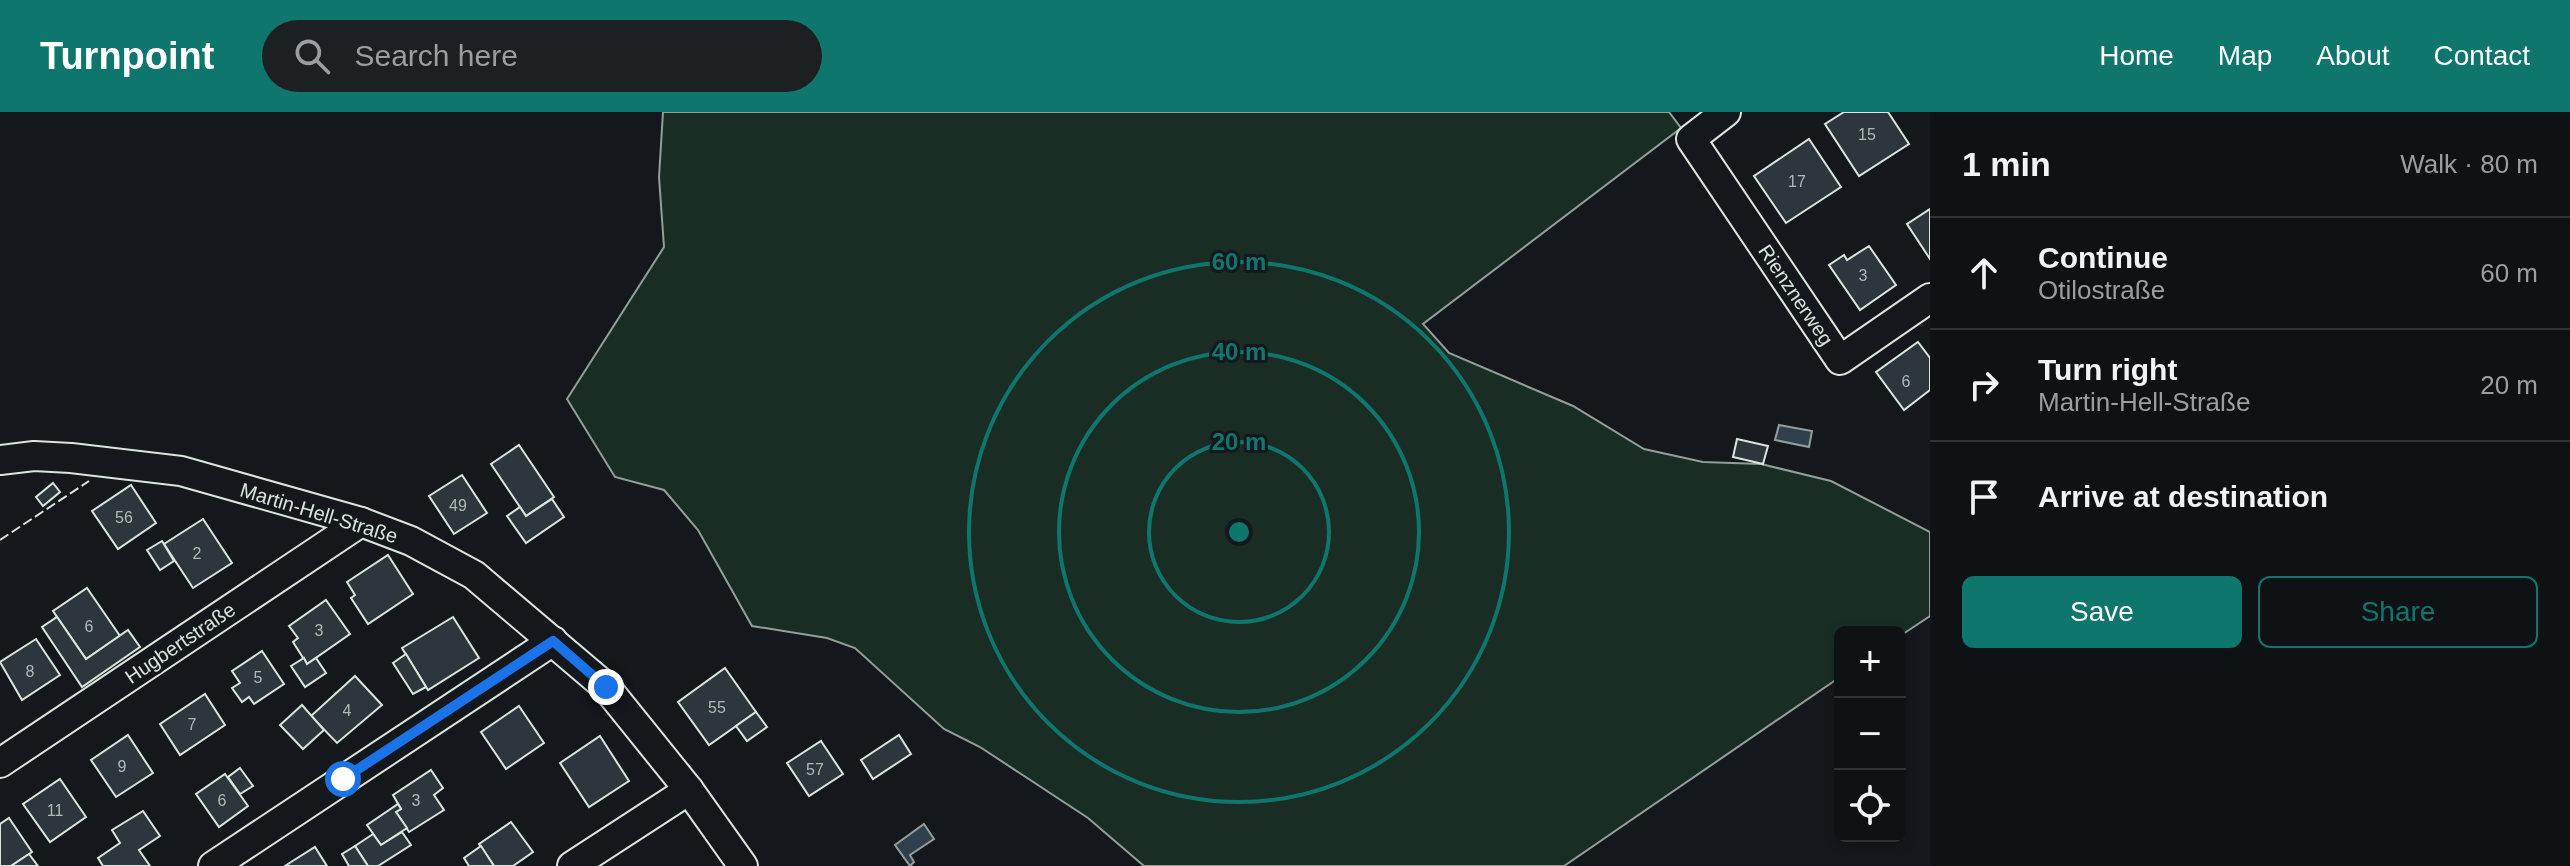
<!DOCTYPE html>
<meta charset="utf-8">
<style>
:root{--surface:#0f1215;--page:#1d2022;--text:#f1f3f6;--muted:#9b9ea0;--line:#2f3234;--accent:#0f766e}
body{margin:0;font-family:Arial,sans-serif;background:var(--page);color:var(--text)}
.controls{position:absolute;right:24px;bottom:24px;display:grid;overflow:hidden;border-radius:12px;box-shadow:0 4px 12px #0003}
.controls button{width:72px;height:72px;display:grid;place-items:center;padding:0;border:0;border-bottom:2px solid var(--line);background:var(--surface);color:var(--text);font:40px sans-serif}
.stop{position:absolute;width:24px;height:24px;margin:-18px;border:6px solid #1a73e8;border-radius:50%;background:#fff}
.stop.end{background:#1a73e8;border-color:#fff;box-shadow:0 2px 8px #0008}
.list{margin:0;padding:0;list-style:none}
h2{display:flex;justify-content:space-between;align-items:center;height:104px;margin:0;padding:0 32px;font-size:34px}
h2 small{font-size:26px;font-weight:400;color:var(--muted)}
.list li{display:grid;grid-template-columns:52px 1fr auto;gap:24px;align-items:center;box-sizing:border-box;height:112px;padding:0 32px;border-top:2px solid var(--line)}
.list b{display:block;font-size:30px;white-space:nowrap}
.list p{margin:0;font-size:26px;white-space:nowrap;color:var(--muted)}
.list em{font-size:26px;font-style:normal;color:var(--muted)}
.actions{display:flex;gap:16px;padding:24px 32px}
.actions a{flex:1;padding:18px 0;border:2px solid var(--accent);border-radius:12px;text-align:center;font-size:28px;color:var(--accent)}
.actions .main{background:var(--accent);color:#fff}
.icon{flex:none;width:44px;height:44px;fill:none;stroke:currentColor;stroke-width:2;stroke-linecap:round;stroke-linejoin:round}
.map{position:relative;flex:none;width:1930px;height:754px;overflow:hidden}
header{display:flex;align-items:center;gap:48px;box-sizing:border-box;height:112px;padding:0 40px;background:var(--accent);color:#fff}
header strong{font-size:38px}
nav{display:flex;gap:44px;margin-inline-start:auto;font-size:28px}
.search{width:560px;height:72px;background:var(--page);display:flex;align-items:center;gap:20px;box-sizing:border-box;padding:0 28px;border-radius:44px;color:var(--muted);font-size:30px}
main{display:flex}
aside{flex:1;background:var(--surface)}
.map>svg:first-child{display:block}
</style>
<header>
<strong>Turnpoint</strong>
<div class="search"><svg class="icon" aria-label="search" viewBox="0 0 24 24"><circle cx="10" cy="10" r="6"/><path d="M15 15l6 6"/></svg>Search here</div>
<nav><a>Home</a><a>Map</a><a>About</a><a>Contact</a></nav>
</header>
<main>
<div class="map">
<svg width="1930" height="754" viewBox="0 0 1930 754">
<rect width="100%" height="100%" fill="#14181c"/>
<path fill="#1a2d24" stroke="#939e99" stroke-width="2" d="M663 0H1669L1681 16 1423 212 1449 241 1573 294 1644 337 1703 350 1761 352 1831 369 1930 420V504L1900 524V520H1840V565L1564 754H1144L1088 706 980 635 944 617 855 536 827 526 752 514 698 418 664 378 615 365 567 287 664 135 659 65Z"/>
<g fill="#2f3f4d" stroke="#939e99" stroke-width="2">
<path d="M1779 313 1812 319 1809 335 1775 328Z"/>
<path d="M924 712 934 727 910 743 914 750 910 754 895 733Z"/>
</g>
<g fill="#2c363c" stroke="#d8e6dc" stroke-width="2">
<path d="M1844 0H1888L1909 32 1859 64 1825 12Z"/>
<path d="M1809 27 1841 75 1786 111 1754 64Z"/>
<path d="M1930 97V147L1907 112Z"/>
<path d="M1869 134 1896 173 1860 198 1829 153 1844 143 1847 148Z"/>
<path d="M1918 230 1930 246V278L1904 298 1876 260Z"/>
<path d="M1737 327 1768 334 1763 352 1733 345Z"/>
<path d="M519 333 554 385 526 404 491 352Z"/>
<path d="M462 363 487 401 454 422 429 384Z"/>
<path d="M53 371 60 380 43 394 36 385Z"/>
<path d="M131 373 156 411 118 437 92 399Z"/>
<path d="M552 387 564 405 526 431 507 404 520 395 526 404Z"/>
<path d="M203 407 232 451 193 476 164 432Z"/>
<path d="M162 429 174 449 160 458 147 438Z"/>
<path d="M388 443 413 482 368 512 351 486 355 483 347 470Z"/>
<path d="M87 476 120 524 86 547 53 499Z"/>
<path d="M326 488 350 522 307 552 293 530 298 526 289 514Z"/>
<path d="M57 505 86 547 128 518 140 535 82 575 42 515Z"/>
<path d="M453 505 479 546 428 578 402 536Z"/>
<path d="M36 527 60 563 22 588 0 550Z"/>
<path d="M262 539 284 572 254 592 249 585 242 590 232 576 240 571 232 559Z"/>
<path d="M406 542 426 575 413 582 393 551Z"/>
<path d="M304 546 307 552 316 546 326 561 305 575 291 554Z"/>
<path d="M725 556 756 600 709 633 678 590Z"/>
<path d="M355 564 382 593 337 631 311 604Z"/>
<path d="M205 582 225 613 180 643 160 612Z"/>
<path d="M302 593 324 618 303 637 280 613Z"/>
<path d="M519 594 544 631 506 657 481 620Z"/>
<path d="M756 600 767 615 747 629 736 614Z"/>
<path d="M128 623 153 661 116 685 91 648Z"/>
<path d="M899 623 911 642 873 667 861 648Z"/>
<path d="M600 624 629 669 589 695 560 651Z"/>
<path d="M821 629 843 662 809 684 787 651Z"/>
<path d="M240 656 253 674 240 682 228 665Z"/>
<path d="M431 658 443 676 434 683 444 698 409 720 396 700 401 697 393 683Z"/>
<path d="M225 662 248 694 219 715 196 682Z"/>
<path d="M60 667 86 705 50 730 23 692Z"/>
<path d="M398 692 401 697 396 700 407 716 381 733 367 713Z"/>
<path d="M143 699 160 724 139 738 150 754H103L98 746 120 731 112 718Z"/>
<path d="M9 706 32 740 11 754H0V712Z"/>
<path d="M511 710 533 740 513 754H494L479 732Z"/>
<path d="M402 720 411 733 378 754H368L355 734 373 722 381 733Z"/>
<path d="M355 734 368 754H349L342 742Z"/>
<path d="M481 734 494 754H469L464 746Z"/>
<path d="M315 735 327 754H285L291 750Z"/>
<path d="M29 742 38 754H11Z"/>
</g>
<g fill="none" stroke-linecap="round" stroke-linejoin="round">
<g stroke="#d8e6dc" stroke-width="32">
<g id="street">
<path d="M1726 0 1691 27 1840 248 1930 186"/>
<path d="M0 348 34 344 71 346 181 359 361 410 411 429 474 463 606 575 689 678 743 754"/>
<path d="M0 651 361 410"/>
<path d="M213 754 553 529"/>
<path d="M572 754 689 678"/>
</g>
</g>
<use href="#street" stroke="#14181c" stroke-width="28"/>
<path stroke="#d8e6dc" stroke-width="2" stroke-dasharray="10 4" stroke-linecap="butt" d="M0 428 89 369"/>
</g>
<g fill="none" stroke-linecap="round" stroke-linejoin="round">
<path stroke="#1a73e8" stroke-width="10" d="M343 667 553 529 606 575"/>
</g>
<g fill="none" stroke="#0f766e" stroke-width="4">
<circle cx="1239" cy="420" r="90"/>
<circle cx="1239" cy="420" r="180"/>
<circle cx="1239" cy="420" r="270"/>
</g>
<g text-anchor="middle" stroke-width="6" stroke-linejoin="round" paint-order="stroke">
<g font-size="16" fill="#adbab4">
<text x="1867" y="28">15</text>
<text x="1797" y="75">17</text>
<text x="1863" y="169">3</text>
<text x="1906" y="275">6</text>
<text x="458" y="399">49</text>
<text x="124" y="411">56</text>
<text x="197" y="447">2</text>
<text x="89" y="520">6</text>
<text x="319" y="524">3</text>
<text x="30" y="565">8</text>
<text x="258" y="571">5</text>
<text x="717" y="601">55</text>
<text x="347" y="604">4</text>
<text x="192" y="618">7</text>
<text x="122" y="660">9</text>
<text x="815" y="663">57</text>
<text x="222" y="694">6</text>
<text x="416" y="694">3</text>
<text x="55" y="704">11</text>
</g>
<g font-size="20" fill="#d8e6dc" stroke="#14181c">
<text transform="translate(1796 183) rotate(56)" y="7">Rienznerweg</text>
<text transform="translate(319 401) rotate(17)" y="7">Martin-Hell-Straße</text>
<text transform="translate(180 531) rotate(-34)" y="7">Hugbertstraße</text>
</g>
</g>
<circle cx="1239" cy="420" r="12" fill="#0f766e" stroke="#14181c" stroke-width="4"/>
<g font-size="24" text-anchor="middle" font-weight="bold" fill="#0f766e" stroke="#14181c" stroke-width="6" stroke-linejoin="round" paint-order="stroke">
<text x="1239" y="158">60 m</text>
<text x="1239" y="248">40 m</text>
<text x="1239" y="338">20 m</text>
</g>
</svg>
<div class="controls">
<button>+</button>
<button>−</button>
<button><svg class="icon" aria-label="locate" viewBox="0 0 24 24"><circle cx="12" cy="12" r="6"/><path d="M12 2v4M12 18v4M2 12h4M18 12h4"/></svg></button>
</div>
<div class="stop" style="left:343px;top:667px"></div>
<div class="stop end" style="left:606px;top:575px"></div>
</div>
<aside>
<h2>1 min<small>Walk · 80 m</small></h2>
<ul class="list">
<li><svg class="icon" aria-label="ahead" viewBox="0 0 24 24"><path d="M12 20V5M6 11l6-6 6 6"/></svg><div><b>Continue</b><p>Otilostraße</p></div><em>60 m</em></li>
<li><svg class="icon" aria-label="right" viewBox="0 0 24 24"><path d="M7 20v-9h11M14 6l5 5-5 5"/></svg><div><b>Turn right</b><p>Martin-Hell-Straße</p></div><em>20 m</em></li>
<li><svg class="icon" aria-label="arrive" viewBox="0 0 24 24"><path d="M6 21V4h12l-3 4 3 4H6"/></svg><div><b>Arrive at destination</b></div></li>
</ul>
<div class="actions"><a class="main">Save</a><a>Share</a></div>
</aside>
</main>
